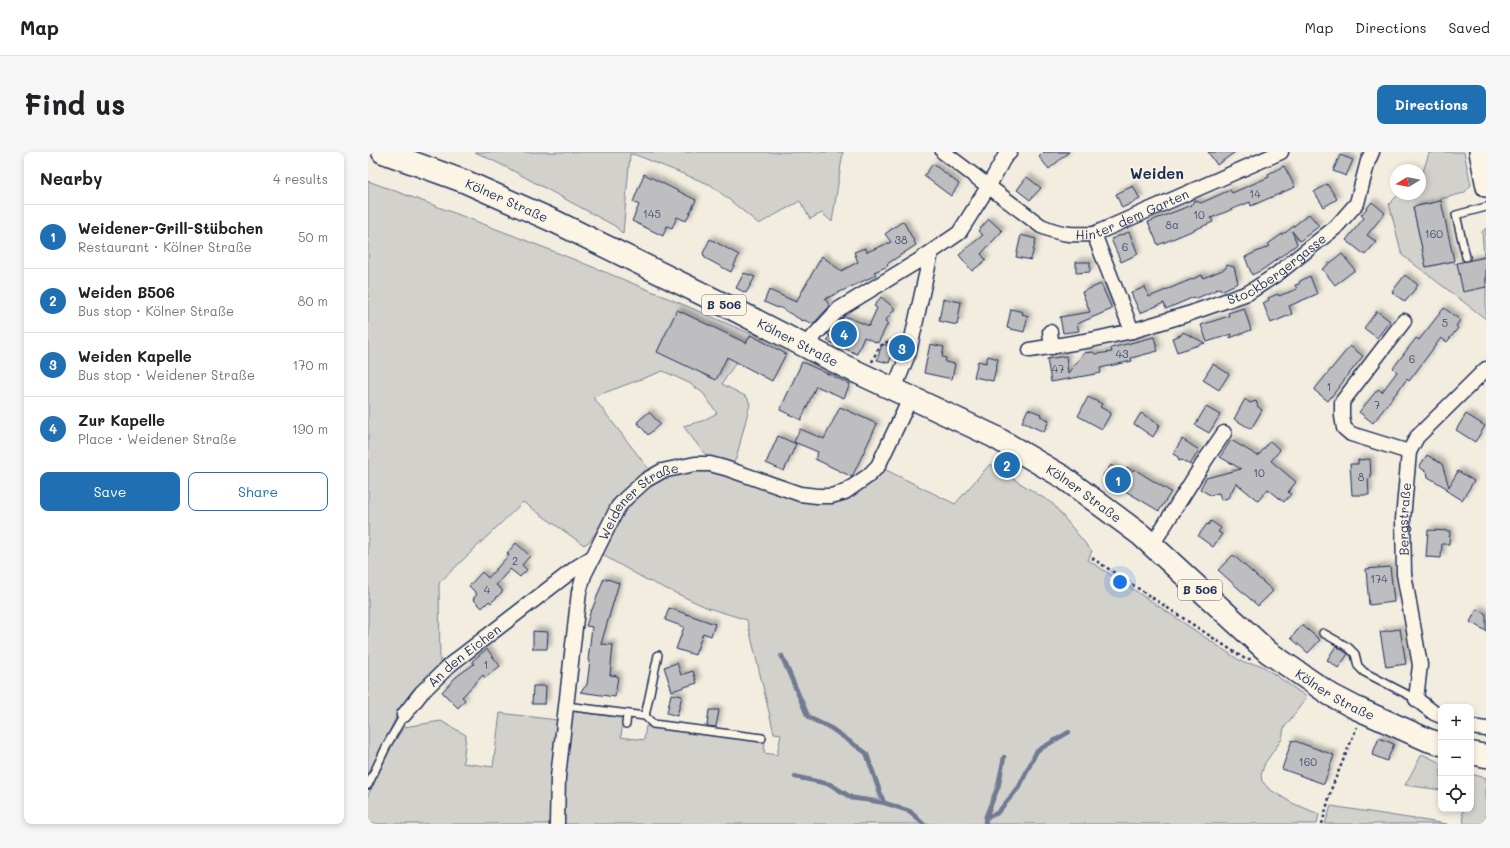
<!DOCTYPE html>
<meta charset="utf-8">
<style>
:root{--surface:#fff;--page:#f6f6f6;--text:#202124;--muted:#757577;--line:#e0e0e0;--accent:#1f6fb2}
body{margin:0;font-family:Mali,sans-serif;background:var(--page);color:var(--text)}
.controls{position:absolute;right:12px;bottom:12px;display:grid;overflow:hidden;border-radius:8px;box-shadow:0 2px 6px #0003}
.controls button{width:36px;height:36px;display:grid;place-items:center;padding:0;border:0;border-bottom:1px solid var(--line);background:var(--surface);color:var(--text);font:20px sans-serif}
.compass{position:absolute;left:1022px;top:12px;width:36px;height:36px;border-radius:50%;background:var(--surface);box-shadow:0 2px 6px #0003;rotate:260deg}
.you{position:absolute;left:752px;top:430px;width:14px;height:14px;margin:-10px;border:3px solid #fff;border-radius:50%;background:#1a73e8;box-shadow:0 0 0 6px #1a73e833}
.badge{display:grid;place-items:center;width:26px;height:26px;border-radius:50%;background:var(--accent);color:#fff;font-size:13px;font-weight:700}
.pin{position:absolute;translate:-50% -50%;border:2px solid #fff;box-shadow:0 1px 4px #0006}
.list{margin:0;padding:0;list-style:none}
h2{display:flex;justify-content:space-between;align-items:center;height:52px;margin:0;padding:0 16px;font-size:17px}
h2 small{font-size:13px;font-weight:400;color:var(--muted)}
.list li{display:grid;grid-template-columns:26px 1fr auto;gap:12px;align-items:center;box-sizing:border-box;height:64px;padding:0 16px;border-top:1px solid var(--line)}
.list b{display:block;font-size:15px;white-space:nowrap}
.list p{margin:0;font-size:13px;white-space:nowrap;color:var(--muted)}
.list em{font-size:13px;font-style:normal;color:var(--muted)}
.actions{display:flex;gap:8px;padding:12px 16px}
.actions a{flex:1;padding:9px 0;border:1px solid var(--accent);border-radius:8px;text-align:center;font-size:14px;color:var(--accent)}
.actions .main{background:var(--accent);color:#fff}
.icon{flex:none;width:22px;height:22px;fill:none;stroke:currentColor;stroke-width:2;stroke-linecap:round;stroke-linejoin:round}
.map{position:relative;flex:none;width:1118px;height:672px;overflow:hidden;border-radius:8px}
header{display:flex;align-items:center;gap:24px;box-sizing:border-box;height:56px;padding:0 20px;background:var(--surface);border-bottom:1px solid var(--line)}
header strong{font-size:19px}
nav{display:flex;gap:22px;margin-inline-start:auto;font-size:14px}
.intro{display:flex;align-items:center;justify-content:space-between;box-sizing:border-box;height:96px;padding:0 24px}
h1{margin:0;font-size:28px}
.button{padding:10px 18px;border-radius:8px;background:var(--accent);color:#fff;font-size:14px;font-weight:700}
main{display:flex;gap:24px;padding:0 24px}
aside{flex:1;background:var(--surface);border-radius:8px;box-shadow:0 2px 6px #0003}
.map>svg:first-child{display:block}
</style>
<header>
<strong>Map</strong>
<nav><a>Map</a><a>Directions</a><a>Saved</a></nav>
</header>
<div class="intro"><h1>Find us</h1><a class="button">Directions</a></div>
<main>
<aside>
<h2>Nearby<small>4 results</small></h2>
<ul class="list">
<li><span class="badge">1</span><div><b>Weidener-Grill-Stübchen</b><p>Restaurant · Kölner Straße</p></div><em>50 m</em></li>
<li><span class="badge">2</span><div><b>Weiden B506</b><p>Bus stop · Kölner Straße</p></div><em>80 m</em></li>
<li><span class="badge">3</span><div><b>Weiden Kapelle</b><p>Bus stop · Weidener Straße</p></div><em>170 m</em></li>
<li><span class="badge">4</span><div><b>Zur Kapelle</b><p>Place · Weidener Straße</p></div><em>190 m</em></li>
</ul>
<div class="actions"><a class="main">Save</a><a>Share</a></div>
</aside>
<div class="map">
<svg width="1118" height="672" viewBox="0 0 1118 672">
<defs>
<filter id="shadow"><feDropShadow dx="3.5" dy="-3.5" stdDeviation="2" flood-color="#0004"/></filter>
</defs>
<rect width="100%" height="100%" fill="#f3ede0"/>
<filter id="ink" filterUnits="userSpaceOnUse"><feTurbulence type="fractalNoise" baseFrequency=".025" numOctaves="2"/><feDisplacementMap in="SourceGraphic" scale="8" xChannelSelector="R" yChannelSelector="G"/><feConvolveMatrix kernelMatrix="1 2 1 2 8 2 1 2 1" color-interpolation-filters="sRGB"/></filter>
<g filter="url(#ink)">
<g fill="#d3d1cc" stroke="#778095">
<path d="M107 0H475L464 70 454 61 442 67 432 49 391 72 343 33 268 3 262 2 255 82 247 74 138 15Z"/>
<path d="M1068 0H1096L1103 33 1096 41 1073 47V49L1045 55 1058 115 1086 109 1087 112 1116 105 1114 80 1118 76V167L1034 103 1021 52 1031 42H1052V29L1061 1Z"/>
<path d="M0 29C129 76 257 126 383 182L368 210 354 232 379 245 382 252 368 307 364 312 343 308 336 301 315 274 334 269 349 261 335 241 321 231 295 219 225 245 283 320 246 353 222 389 216 393 155 350 71 431 72 515 44 539 30 559 26 570 0 623Z"/>
<path d="M622 312 685 352 721 396 724 399 720 408 786 451 871 508 876 511 893 513 939 545 916 576 914 587 897 611 893 623 894 629 901 637 924 651 951 662 949 672H619L620 667 630 663 653 636 670 600 703 581 701 578 667 598 650 633 628 660 621 662 632 635 638 604 635 603 628 634 616 664 615 672H558L543 658 517 649 500 600 464 575 442 564 415 502 411 503 439 567 462 578 497 602 512 648 485 644 463 631 426 622 425 626 461 634 483 648 512 651 541 661 553 672H195L196 627 202 559 255 566 253 585 276 588 278 574 397 590 396 601 409 603 413 582 406 581 379 468 340 456 277 427 231 401 255 357 263 348 295 323 340 317 447 348 514 316 587 352Z"/>
<path d="M132 561 189 568 183 622V672H0V643L24 593 36 575 73 569 98 583 95 611 125 615Z"/>
<path d="M1054 602 1073 611V638L1037 633Z"/>
<path d="M1103 622 1118 626V672H1096L1094 657H1103Z"/>
<path d="M963 654 1079 672H957Z"/>
</g>
<g fill="none" stroke-linecap="round" stroke-linejoin="round">
<g stroke="#707a91" stroke-width="4">
<path d="M414 504 440 565 463 576 498 601 516 651 542 659 555 672"/>
<path d="M427 625 462 632 484 646 516 651"/>
<path d="M618 665 630 635 636 605"/>
<path d="M617 672 618 665 629 661 651 635 669 599 701 580"/>
</g>
</g>
<g fill="#bebec0" stroke="#1b2f5e" filter="url(#shadow)">
<path d="M676 0H701L681 17 671 5Z"/>
<path d="M840 0H867L849 13Z"/>
<path d="M972 3 985 8 978 24 965 19Z"/>
<path d="M565 12 591 32 583 44 556 24Z"/>
<path d="M916 14 927 35 883 54 882 50 843 66 845 70 790 93 780 70 824 53 826 48 833 51 862 38 864 41 901 25 900 22Z"/>
<path d="M276 22 328 48 318 69 309 65 304 76 299 74 295 84 264 69 271 53 265 50Z"/>
<path d="M659 25 673 36 662 48 649 38Z"/>
<path d="M959 32 969 47 956 55 946 40Z"/>
<path d="M765 34 772 47 754 56 748 42Z"/>
<path d="M1073 49 1086 109 1058 115 1045 55Z"/>
<path d="M1004 50 1017 61 999 83 1008 90 997 103 978 88 996 66 993 63Z"/>
<path d="M941 62 951 74 932 89 924 79 929 92 927 94 894 118 884 123 877 105 902 94 900 92 917 80V81Z"/>
<path d="M621 67 634 79 613 102 618 108 604 119 591 103 615 83 610 79Z"/>
<path d="M535 69 548 93 519 112 520 114 506 120 508 123 457 147 462 154 445 172 436 168 435 169 411 155 410 156 396 150 401 138 428 150 454 104 473 119 490 110 486 100 497 96 499 100 523 90 517 82Z"/>
<path d="M761 80 770 102 753 110 743 87Z"/>
<path d="M653 83 668 87 663 108 648 105Z"/>
<path d="M342 87 371 103 363 120 337 106 335 101Z"/>
<path d="M974 102 987 118 967 133 954 117Z"/>
<path d="M1118 105V135L1095 140 1089 111Z"/>
<path d="M708 110H722V120L708 121Z"/>
<path d="M859 113 866 115 870 131 853 139 852 136 827 147 826 145 798 157 796 151 772 161 763 141 777 135 781 145 834 123 835 126 857 117Z"/>
<path d="M376 121 387 125 378 141 368 136Z"/>
<path d="M1037 123 1050 133 1037 150 1024 140Z"/>
<path d="M942 124 949 142 921 154 924 162 903 171 895 151 901 148 900 146 910 142 911 144 929 137 927 133 931 132 932 129Z"/>
<path d="M733 132 744 157 709 172 711 179 695 181 692 165 722 160 714 140Z"/>
<path d="M513 145 527 157 517 169 520 171 510 191 496 185 489 202 459 189 462 184 459 182 477 164 501 174 509 156 506 154Z"/>
<path d="M575 147 593 150 589 173 571 169Z"/>
<path d="M876 156 883 178 862 186 864 182 839 190 833 173 861 164 860 161Z"/>
<path d="M1076 156 1092 168 1088 174 1090 176 1079 190 1073 186 1041 229 1039 227 1005 271 991 260 1010 237 1014 240 1029 220 1025 216 1048 186 1051 188Z"/>
<path d="M643 157 655 160 654 162 660 164 656 180 639 176Z"/>
<path d="M309 158 378 191 383 183 418 202 404 229 359 205 348 228 289 200Z"/>
<path d="M1009 159 1022 169 1009 186 996 176Z"/>
<path d="M815 180 837 191 809 200 804 186 813 183Z"/>
<path d="M786 185 790 199 763 206 764 209 732 216 733 221 683 230 679 207 698 204 700 221 716 201 725 200 727 202 744 200 743 196Z"/>
<path d="M514 192 522 194 525 198 521 211 509 208Z"/>
<path d="M562 192 576 195 574 205 578 206 577 210 587 212 584 227 556 221Z"/>
<path d="M982 194 995 204 960 249 946 238Z"/>
<path d="M620 204 630 207 625 229 606 225 610 209 618 211Z"/>
<path d="M434 210 482 232 476 246 448 234 433 268 412 258Z"/>
<path d="M845 212 861 222 851 238 835 228Z"/>
<path d="M720 245 734 252 732 255 743 261 734 277 710 264Z"/>
<path d="M877 247 882 251 888 249 890 255 894 258 883 277 866 267Z"/>
<path d="M472 255 509 272 484 325 447 307 450 300 426 290 432 277 456 287Z"/>
<path d="M838 255 852 263 841 281 827 273Z"/>
<path d="M660 257 673 262 672 264 681 268 676 280 654 270Z"/>
<path d="M281 260 292 272 280 283 269 270Z"/>
<path d="M773 261 792 273 785 285 766 272Z"/>
<path d="M1098 262 1117 274 1107 290 1088 278Z"/>
<path d="M410 284 428 292 416 319 398 311Z"/>
<path d="M814 287 831 298 822 313 814 308 811 309 810 305 805 302Z"/>
<path d="M863 288 890 304 902 289 912 298 903 309 928 330 920 340 923 342 916 350 900 337 890 349 868 331 860 346 853 348 851 341 842 343 832 337 838 326 873 317 852 305Z"/>
<path d="M1059 303 1074 312 1081 335 1090 319 1106 329 1094 348 1078 338 1080 337 1060 325 1059 320 1051 315Z"/>
<path d="M1002 307 1003 326 1000 327 1001 343H984L982 312H990V308Z"/>
<path d="M743 313 755 322 759 315 765 319 766 317 803 340 791 359 754 337 750 342 740 335 744 331 735 323Z"/>
<path d="M843 369 853 376 850 380 854 382 845 395 830 384 839 372 840 373Z"/>
<path d="M1060 378 1082 379 1081 392H1074L1073 406 1058 405Z"/>
<path d="M148 391 162 404 154 413 159 418 152 425 142 417 128 433 135 439 123 451 121 449 114 456 105 447 109 442 101 434 114 420 120 426 141 403 139 401Z"/>
<path d="M865 403 905 439 890 454 850 418Z"/>
<path d="M1022 415 1026 450 1001 453 998 417Z"/>
<path d="M236 426 251 431 233 492 245 493 242 523 250 524 247 545 212 540 219 533 222 508H220L224 475 218 474 223 458H224Z"/>
<path d="M301 456 347 472 343 484 335 481 327 503 308 497 316 475 297 468Z"/>
<path d="M1109 457 1118 462V479L1102 470Z"/>
<path d="M934 473 952 488 940 501 923 486Z"/>
<path d="M1032 477 1038 512 1018 515 1012 480Z"/>
<path d="M165 479 180 480 179 497H165Z"/>
<path d="M968 494 980 502 970 516 959 508Z"/>
<path d="M119 497 132 514 117 526 115 523 94 545 97 548 90 556 74 540 88 525 106 512 104 509Z"/>
<path d="M309 511 313 523 325 519 329 531 304 539 296 515Z"/>
<path d="M165 534H178L177 552H164Z"/>
<path d="M303 542 314 544 309 564 299 561Z"/>
<path d="M341 558H351L348 575 339 574Z"/>
<path d="M1011 586 1026 592 1019 609 1004 603Z"/>
<path d="M924 588 966 603 956 632 914 617Z"/>
</g>
<g fill="none" stroke-linecap="round" stroke-linejoin="round">
<g stroke="#1b2f5e" stroke-width="10">
<g id="lane">
<path d="M1098 105 1088 63 1118 55"/>
<path d="M955 481 980 495 987 502 990 514 996 520 1048 547"/>
<path d="M198 554 277 564 290 503"/>
<path d="M277 564 285 572 394 586"/>
<path d="M258 572 259 562"/>
<path d="M0 633 20 591 36 563"/>
</g>
</g>
<g stroke="#1b2f5e" stroke-width="17">
<g id="street">
<path id="s1" d="M575 0 673 74C694 83 704 83 726 82L913 0"/>
<path id="s2" d="M726 82 764 179 820 162 880 141 909 122 968 75 989 51 1000 9 1004 0"/>
<path d="M1036 169 974 250V264L976 276 983 282 1041 300"/>
<path d="M682 180 684 195"/>
<path d="M440 195 445 185 471 157 550 109 591 81 620 35 636 6 642 0"/>
<path d="M662 198 723 188 764 179"/>
<path d="M526 237 541 200 563 101"/>
<path d="M784 393 838 307 856 281"/>
<path id="s3" d="M36 563 54 540 83 512 209 415 225 405"/>
<path id="s4" d="M1073 564 1066 561 1048 547 1052 513 1036 422 1035 367 1041 300 1049 285 1118 217"/>
<path d="M1103 575 1118 577"/>
<path id="s5" d="M189 672 190 625 211 440 216 423 250 355 258 346 278 328 294 319 327 312H342L357 316 432 342 449 344H463L477 340 500 324 510 314 543 245"/>
</g>
</g>
<g stroke="#1b2f5e" stroke-width="22">
<path id="secondary" d="M1111 0 1118 35"/>
</g>
<g stroke="#1b2f5e" stroke-width="25">
<g id="primary">
<path id="s6" d="M15 0 98 30 188 70 371 160 476 214 625 284 695 325 773 383 900 500 963 543 988 556 1060 588 1073 592"/>
<path d="M1103 601 1118 604"/>
</g>
</g>
<g stroke="#1b2f5e" stroke-width="2.5" stroke-dasharray="3 3" stroke-linecap="butt">
<path d="M504 210C511 194 513 189 531 188"/>
<path d="M724 406 877 507H883"/>
<path d="M954 672 964 635 989 575"/>
</g>
<use href="#lane" stroke="#fcf5e5" stroke-width="7"/>
<use href="#street" stroke="#fcf5e5" stroke-width="14"/>
<use href="#secondary" stroke="#fcf5e5" stroke-width="19"/>
<use href="#primary" stroke="#fcf5e5" stroke-width="22"/>
</g>
</g>
<g text-anchor="middle" stroke-width="3" stroke-linejoin="round" paint-order="stroke">
<g font-size="11" fill="#445376">
<text x="887" y="46">14</text>
<text x="284" y="66">145</text>
<text x="831" y="67">10</text>
<text x="804" y="77">8a</text>
<text x="1066" y="86">160</text>
<text x="533" y="92">38</text>
<text x="757" y="99">6</text>
<text x="1077" y="175">5</text>
<text x="754" y="206">43</text>
<text x="1044" y="211">6</text>
<text x="690" y="221">47</text>
<text x="961" y="239">1</text>
<text x="1009" y="257">7</text>
<text x="891" y="325">10</text>
<text x="993" y="329">8</text>
<text x="147" y="413">2</text>
<text x="1011" y="431">174</text>
<text x="119" y="442">4</text>
<text x="118" y="517">1</text>
<text x="940" y="614">160</text>
</g>
<g fill="#fcf5e5" stroke="#5e6a86" stroke-width="1">
<rect x="334" y="143" width="44" height="20" rx="3"/>
<rect x="810" y="428" width="44" height="20" rx="3"/>
</g>
<g font-size="12" font-weight="bold" fill="#1b2f5e">
<text x="356" y="157">B 506</text>
<text x="832" y="442">B 506</text>
</g>
<g font-size="13" fill="#1b2f5e" stroke="#fcf5e5">
<text dy="5" stroke="none"><textPath href="#s6" startOffset="133">Kölner Straße</textPath></text>
<text dy="5" stroke="none"><textPath href="#s1" startOffset="219">Hinter dem Garten</textPath></text>
<text dy="5" stroke="none"><textPath href="#s2" startOffset="263">Stockbergergasse</textPath></text>
<text dy="5" stroke="none"><textPath href="#s6" startOffset="457">Kölner Straße</textPath></text>
<text dy="5" stroke="none"><textPath href="#s6" startOffset="781">Kölner Straße</textPath></text>
<text dy="5" stroke="none"><textPath href="#s5" startOffset="346">Weidener Straße</textPath></text>
<text dy="5" stroke="none"><textPath href="#s4" startOffset="212">Bergstraße</textPath></text>
<text dy="5" stroke="none"><textPath href="#s3" startOffset="85">An den Eichen</textPath></text>
<text dy="5" stroke="none"><textPath href="#s6" startOffset="1104">Kölner Straße</textPath></text>
</g>
<g font-size="15" font-weight="bold" fill="#1b2f5e" stroke="#fcf5e5">
<text x="789" y="27">Weiden</text>
</g>
</g>
</svg>
<div class="controls">
<button>+</button>
<button>−</button>
<button><svg class="icon" aria-label="locate" viewBox="0 0 24 24"><circle cx="12" cy="12" r="6"/><path d="M12 2v4M12 18v4M2 12h4M18 12h4"/></svg></button>
</div>
<svg class="compass" viewBox="-18 -18 36 36"><path d="M0-13l5 13h-10z" fill="#e53935"/><path d="M0 13l5-13h-10z" fill="#757577"/></svg>
<div class="you"></div>
<div class="pin badge" style="left:750px;top:328px">1</div>
<div class="pin badge" style="left:639px;top:313px">2</div>
<div class="pin badge" style="left:534px;top:196px">3</div>
<div class="pin badge" style="left:476px;top:182px">4</div>
</div>
</main>
